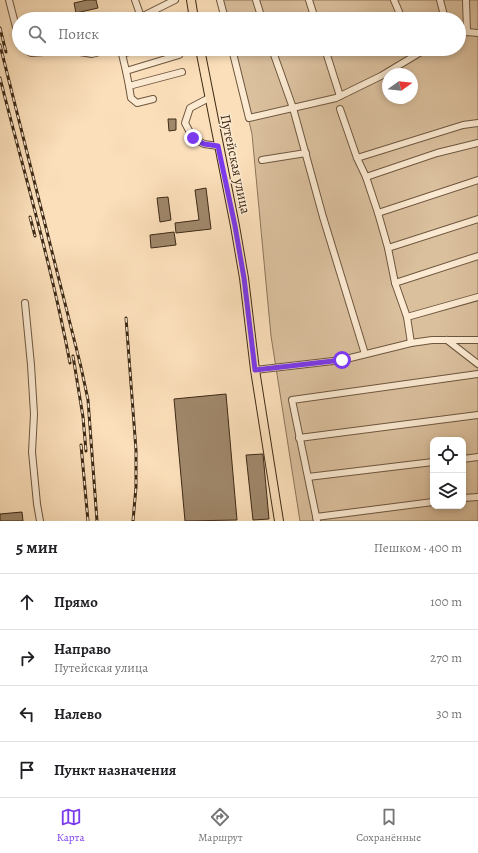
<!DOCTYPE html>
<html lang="ru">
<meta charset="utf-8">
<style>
:root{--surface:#fff;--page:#f6f6f6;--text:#202124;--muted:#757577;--line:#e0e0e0;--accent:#7c3aed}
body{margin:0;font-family:Alegreya,serif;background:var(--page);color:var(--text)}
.controls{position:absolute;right:12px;bottom:12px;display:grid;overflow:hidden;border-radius:8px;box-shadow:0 2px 6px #0003}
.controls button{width:36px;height:36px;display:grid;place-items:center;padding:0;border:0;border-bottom:1px solid var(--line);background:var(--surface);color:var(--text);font:20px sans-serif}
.compass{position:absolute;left:382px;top:68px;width:36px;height:36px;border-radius:50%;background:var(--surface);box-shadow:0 2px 6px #0003;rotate:75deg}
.stop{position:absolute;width:12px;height:12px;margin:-9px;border:3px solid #7c3aed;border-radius:50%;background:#fff}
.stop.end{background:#7c3aed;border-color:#fff;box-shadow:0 1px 4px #0008}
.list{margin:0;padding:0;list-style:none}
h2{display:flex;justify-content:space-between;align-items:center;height:52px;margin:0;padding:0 16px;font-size:17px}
h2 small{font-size:13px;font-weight:400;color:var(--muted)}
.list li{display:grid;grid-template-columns:26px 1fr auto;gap:12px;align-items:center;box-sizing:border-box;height:56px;padding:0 16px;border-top:1px solid var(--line)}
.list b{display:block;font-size:15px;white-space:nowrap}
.list p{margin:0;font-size:13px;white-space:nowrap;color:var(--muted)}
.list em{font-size:13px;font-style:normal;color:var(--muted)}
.icon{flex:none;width:22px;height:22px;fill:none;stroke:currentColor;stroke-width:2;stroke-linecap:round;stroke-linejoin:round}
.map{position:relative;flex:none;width:478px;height:521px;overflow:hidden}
.search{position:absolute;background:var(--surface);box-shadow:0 2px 6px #0003;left:12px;right:12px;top:12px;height:44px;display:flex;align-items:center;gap:10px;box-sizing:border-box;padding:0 14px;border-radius:22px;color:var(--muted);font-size:15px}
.sheet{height:276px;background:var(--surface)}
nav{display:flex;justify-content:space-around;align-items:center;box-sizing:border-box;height:56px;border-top:1px solid var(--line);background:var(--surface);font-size:11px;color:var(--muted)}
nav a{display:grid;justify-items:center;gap:2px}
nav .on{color:var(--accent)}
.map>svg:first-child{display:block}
</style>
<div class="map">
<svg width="478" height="521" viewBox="0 0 478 521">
<rect width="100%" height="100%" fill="#fbdfba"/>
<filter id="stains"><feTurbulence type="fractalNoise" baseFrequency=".005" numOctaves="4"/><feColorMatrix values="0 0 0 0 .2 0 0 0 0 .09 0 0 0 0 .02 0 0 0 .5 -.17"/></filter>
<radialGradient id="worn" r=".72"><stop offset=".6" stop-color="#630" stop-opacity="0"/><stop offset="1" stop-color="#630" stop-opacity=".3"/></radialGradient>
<path fill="#dbc09e" stroke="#8c755a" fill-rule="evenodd" d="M220 0H478V521H300L271 336 252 134 232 49H459V19H225ZM388 74H412V98H388ZM433 440H463V506H433Z"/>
<g fill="#a0886b" stroke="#3e2a16">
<path d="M87 0H96L98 8 76 13 74 3Z"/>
<path d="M168 119H176V130L169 131Z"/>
<path d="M206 188 211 229 176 233 175 223 199 220 195 190Z"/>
<path d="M168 197 171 220 160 222 157 198Z"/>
<path d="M174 232 176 245 151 248 150 235Z"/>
<path d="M226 394 237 520 185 521 174 399Z"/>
<path d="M263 454 269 519 253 520 246 455Z"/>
<path d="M22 512 23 521H0V514Z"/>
</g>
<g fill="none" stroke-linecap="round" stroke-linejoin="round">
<g stroke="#6d573f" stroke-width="8">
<g id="minor">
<path d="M9 0 19 39"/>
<path d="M135 0 141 17"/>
<path d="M220 0 225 19"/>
<path d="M256 0 262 19"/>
<path d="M309 0 315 19"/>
<path d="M394 0 402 19"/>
<path d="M440 0 445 19"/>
<path d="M466 0 467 32"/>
<path d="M133 19 141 17 175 0"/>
<path d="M459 33 467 32 478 33"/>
<path d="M25 49 31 53 68 50 92 54 111 49"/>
<path d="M120 49 122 54 140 49"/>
<path d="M232 49 249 118 336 98 381 76 426 49"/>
<path d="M272 49 293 108 323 217 365 354"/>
<path d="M325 49 340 96"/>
<path d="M122 54 126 71 179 55"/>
<path d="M126 71 129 86 182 72"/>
<path d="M129 86 131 98 137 103 153 99"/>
<path d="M209 98 190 108 185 123 193 138 204 144 218 146"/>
<path d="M340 109 357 158"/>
<path d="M262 160 306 153"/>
<path d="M366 177 437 153 478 143"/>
<path d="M378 213 478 180"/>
<path d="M388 248 478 219"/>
<path d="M395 283 478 256"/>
<path d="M25 303 31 365 34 414 32 452 37 504 40 521"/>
<path d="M407 317 478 297"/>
<path d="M447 340 478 364"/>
<path d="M411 343 407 317 395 283 388 248 378 213 366 177 357 158 463 125 478 123"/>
<path d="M255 370 342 360 411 343 432 340H478"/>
<path d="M299 438 478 415"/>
<path d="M463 459 478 457"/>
<path d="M308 477 433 462"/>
<path d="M463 498 478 497"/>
<path d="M316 517 433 502"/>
<path d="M317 521 292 400 478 374"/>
</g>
</g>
<g stroke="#3e2a16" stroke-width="10">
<g id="major">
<path d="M191 0 194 19"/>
<path d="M200 49 235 226 244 278 255 370 279 521"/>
</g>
</g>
<use href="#minor" stroke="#fcead2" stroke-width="6"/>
<use href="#major" stroke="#fbdfba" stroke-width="8"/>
<g stroke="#3e2a16" stroke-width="3">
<g id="rail">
<path d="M0 28 6 52"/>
<path d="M0 45 81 367 88 400 97 521"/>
<path d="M0 78C24 173 52 267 70 363"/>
<path d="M30 217 35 236"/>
<path d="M126 318 136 450V487L133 521"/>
<path d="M73 356 83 417 86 451"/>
<path d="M81 445 88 521"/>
</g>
</g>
<use href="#rail" stroke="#fcead2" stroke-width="1.5" stroke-dasharray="4.5" stroke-linecap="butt"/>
</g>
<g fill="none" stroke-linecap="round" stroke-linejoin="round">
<path stroke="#7c3aed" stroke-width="5" d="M193 138 204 144 218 146 235 226 244 278 255 370 342 360"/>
</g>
<g text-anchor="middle" stroke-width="3" stroke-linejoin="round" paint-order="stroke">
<g font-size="14" fill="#3e2a16" stroke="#fcead2">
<text transform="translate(236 164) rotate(78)" y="5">Путейская улица</text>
</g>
</g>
<rect width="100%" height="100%" filter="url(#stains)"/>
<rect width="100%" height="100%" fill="url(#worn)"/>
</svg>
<div class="controls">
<button><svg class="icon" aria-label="locate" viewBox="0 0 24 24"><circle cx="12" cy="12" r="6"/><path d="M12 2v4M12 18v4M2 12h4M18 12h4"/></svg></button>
<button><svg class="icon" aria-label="layers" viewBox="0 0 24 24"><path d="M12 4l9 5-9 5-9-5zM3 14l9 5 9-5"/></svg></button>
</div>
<svg class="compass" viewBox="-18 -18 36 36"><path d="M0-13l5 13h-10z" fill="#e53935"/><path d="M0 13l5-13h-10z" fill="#757577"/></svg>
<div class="stop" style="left:342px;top:360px"></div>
<div class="stop end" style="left:193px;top:138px"></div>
<div class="search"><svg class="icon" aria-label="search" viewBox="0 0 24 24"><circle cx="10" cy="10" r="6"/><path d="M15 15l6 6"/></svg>Поиск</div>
</div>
<section class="sheet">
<h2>5 мин<small>Пешком · 400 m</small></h2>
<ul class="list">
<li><svg class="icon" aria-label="ahead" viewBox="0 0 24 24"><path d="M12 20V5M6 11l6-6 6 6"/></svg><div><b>Прямо</b></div><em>100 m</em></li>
<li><svg class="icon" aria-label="right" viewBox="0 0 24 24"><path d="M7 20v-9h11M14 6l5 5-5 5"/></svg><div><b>Направо</b><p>Путейская улица</p></div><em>270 m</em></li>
<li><svg class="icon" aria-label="left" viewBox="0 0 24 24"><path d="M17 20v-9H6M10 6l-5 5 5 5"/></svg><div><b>Налево</b></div><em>30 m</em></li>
<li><svg class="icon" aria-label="arrive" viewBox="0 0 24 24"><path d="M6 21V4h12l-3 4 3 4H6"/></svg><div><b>Пункт назначения</b></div></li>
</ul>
</section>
<nav>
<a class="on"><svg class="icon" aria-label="map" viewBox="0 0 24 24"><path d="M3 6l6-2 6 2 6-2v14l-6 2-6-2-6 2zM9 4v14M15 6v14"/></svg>Карта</a>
<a><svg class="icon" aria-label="directions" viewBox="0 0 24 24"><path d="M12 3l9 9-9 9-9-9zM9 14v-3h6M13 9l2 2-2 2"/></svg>Маршрут</a>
<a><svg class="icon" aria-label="saved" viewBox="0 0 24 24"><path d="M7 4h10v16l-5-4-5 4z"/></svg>Сохранённые</a>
</nav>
